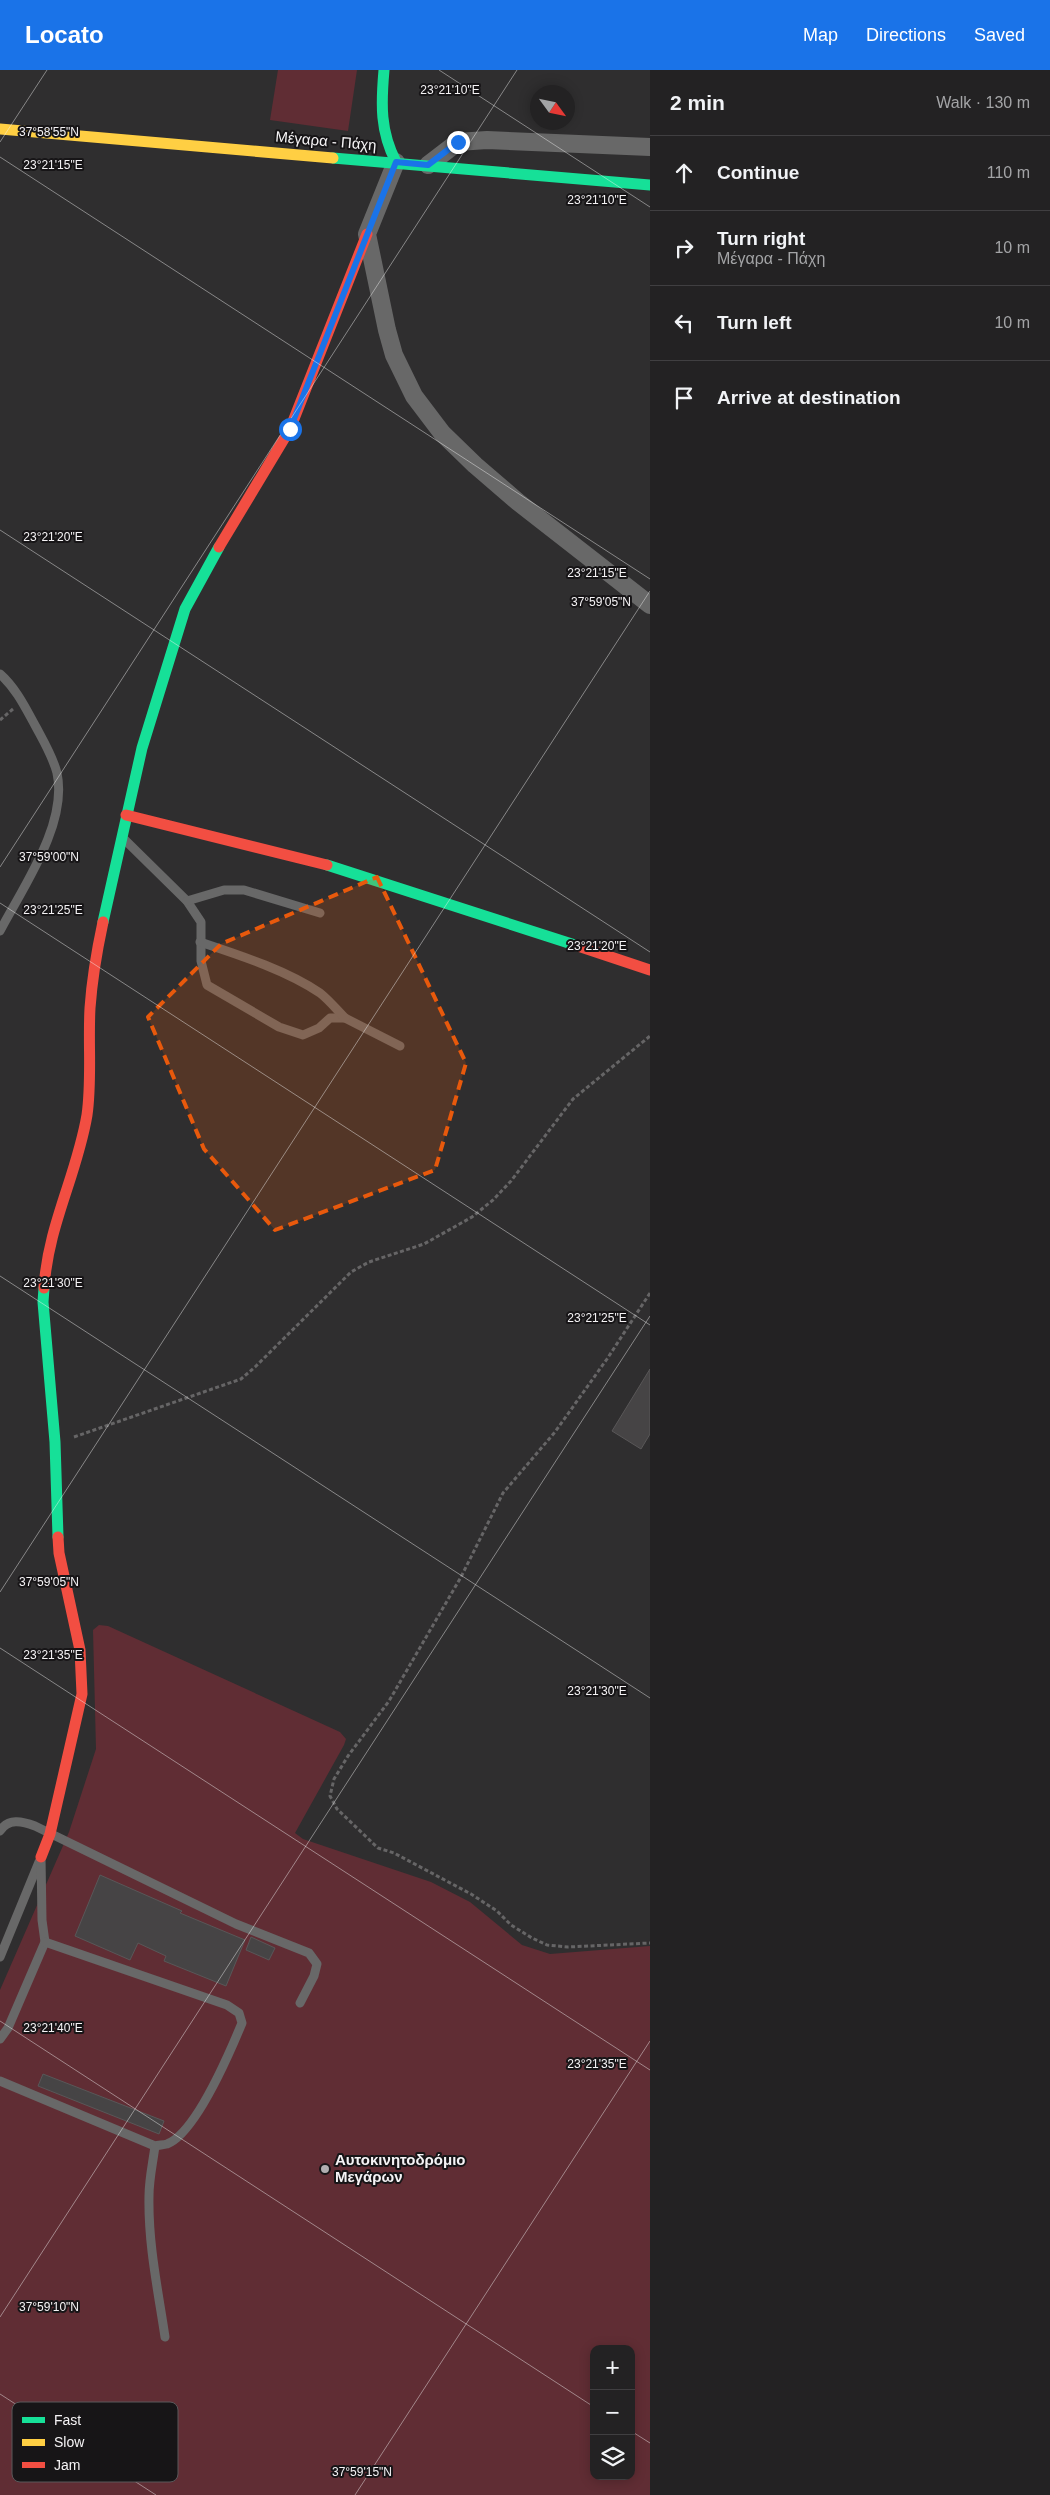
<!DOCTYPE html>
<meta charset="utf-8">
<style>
:root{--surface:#232223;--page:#2b2a2b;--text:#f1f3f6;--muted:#a3a4a6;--line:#403f41;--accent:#1a73e8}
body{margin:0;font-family:Helvetica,sans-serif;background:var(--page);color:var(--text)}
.controls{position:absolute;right:15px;bottom:15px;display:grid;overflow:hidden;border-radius:10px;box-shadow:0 2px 12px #0003}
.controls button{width:45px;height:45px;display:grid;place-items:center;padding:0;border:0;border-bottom:1px solid var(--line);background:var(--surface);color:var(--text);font:25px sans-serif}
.compass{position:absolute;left:530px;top:15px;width:45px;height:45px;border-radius:50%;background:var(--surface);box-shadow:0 2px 12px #0003;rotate:123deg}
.stop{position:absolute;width:15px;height:15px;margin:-11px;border:4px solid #1a73e8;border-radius:50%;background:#fff}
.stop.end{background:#1a73e8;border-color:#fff;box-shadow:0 1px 5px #0008}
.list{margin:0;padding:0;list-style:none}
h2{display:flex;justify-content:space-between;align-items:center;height:65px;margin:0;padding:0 20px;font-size:21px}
h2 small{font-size:16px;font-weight:400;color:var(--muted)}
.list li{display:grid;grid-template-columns:32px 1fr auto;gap:15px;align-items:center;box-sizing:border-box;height:75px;padding:0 20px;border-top:1px solid var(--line)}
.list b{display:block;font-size:19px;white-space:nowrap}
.list p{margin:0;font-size:16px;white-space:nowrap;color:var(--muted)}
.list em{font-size:16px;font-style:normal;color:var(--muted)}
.icon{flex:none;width:28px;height:28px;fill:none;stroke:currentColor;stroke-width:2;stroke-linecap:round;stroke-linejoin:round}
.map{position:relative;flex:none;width:650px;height:2425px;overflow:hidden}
header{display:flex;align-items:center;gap:30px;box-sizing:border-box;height:70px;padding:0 25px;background:var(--accent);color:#fff}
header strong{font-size:24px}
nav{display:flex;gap:28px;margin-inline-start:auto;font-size:18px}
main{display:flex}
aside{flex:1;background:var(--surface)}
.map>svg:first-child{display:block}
</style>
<header>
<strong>Locato</strong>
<nav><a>Map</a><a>Directions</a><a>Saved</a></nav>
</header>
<main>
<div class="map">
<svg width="650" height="2425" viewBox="0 0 650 2425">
<rect width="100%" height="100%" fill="#2f2e2f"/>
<g fill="#602d34" fill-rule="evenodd">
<path d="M278 0H357L348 61 270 50Z"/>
<path d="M99 1555 108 1556 340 1662 346 1669 344 1675 295 1763 303 1769 431 1812 470 1832 522 1875 550 1884 650 1876V2425H0V1920L69 1762 96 1679 93 1560ZM594 2279H631V2406H594Z"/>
</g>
<g fill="#464445" stroke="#595758">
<path d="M650 1299V1364L641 1379 612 1361Z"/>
<path d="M100 1805 182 1841 180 1843 245 1870 226 1916 164 1891 166 1886 138 1873 130 1890 75 1866Z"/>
<path d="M251 1867 275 1878 269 1890 246 1880Z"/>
<path d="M43 2004 164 2051 159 2064 38 2016Z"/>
</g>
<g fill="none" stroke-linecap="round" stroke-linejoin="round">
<g stroke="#666566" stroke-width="3" stroke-dasharray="4 2.5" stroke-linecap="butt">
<path d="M0 650 13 639"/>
<path d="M650 1223 607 1289 555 1362 503 1423 461 1507 389 1631 348 1686 334 1709 330 1726 337 1739 378 1778 394 1783 471 1824 497 1841 511 1855 532 1868 547 1875 568 1877 650 1873"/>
<path d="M74 1367 241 1309 255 1297 351 1202 369 1192 424 1174 472 1147 493 1130 511 1111 573 1029 650 966"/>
</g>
<g stroke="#686868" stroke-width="9">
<path d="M0 604C16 618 26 639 36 657 44 672 53 687 57 703 68 754 23 817 0 861"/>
<path d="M125 770 187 831 201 852V891L207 915 279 957 303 965 319 958 330 948H345L400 976"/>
<path d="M187 831 224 820H244L320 843"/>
<path d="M200 872C239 885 286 900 320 923 329 930 337 940 345 948"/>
<path d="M0 1761C8 1748 22 1751 35 1756L236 1854 309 1883 317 1894 314 1906 300 1933"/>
<path d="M0 1887 39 1792"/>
<path d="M0 1969 8 1958 45 1872 42 1850 41 1787"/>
<path d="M0 2011 155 2076C158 2075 163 2075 167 2074 196 2063 230 1982 242 1953L239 1943 227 1935 45 1872"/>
<path d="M155 2076C153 2092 149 2109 149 2126 148 2174 158 2220 165 2267"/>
</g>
<g stroke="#686868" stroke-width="18">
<path d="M396 92 367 164 387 260 394 285 414 326 442 363 475 395 518 432 650 535"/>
<path d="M428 95 458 72 487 70 650 77"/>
</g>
<g stroke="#16e098" stroke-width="11">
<path d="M384 0C381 34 380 61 396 92"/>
<path d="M333 88 650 115"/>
<path d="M327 795 578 876"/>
<path d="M103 852 142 678 185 539 219 477"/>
<path d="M44 1218 43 1232 55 1372 58 1467"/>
</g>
<path stroke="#ffcf43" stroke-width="11" d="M0 59 333 88"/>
<g stroke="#f24e42" stroke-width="11">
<path d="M219 477 290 359 367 164"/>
<path d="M126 745 327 795"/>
<path d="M578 876 650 900"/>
<path d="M44 1218C48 1155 77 1105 87 1045 92 1010 88 973 90 938 92 909 97 880 103 852"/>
<path d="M41 1787 50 1764 82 1624 80 1580 59 1483 58 1467"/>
</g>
</g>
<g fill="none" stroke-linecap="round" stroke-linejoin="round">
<path stroke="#1a73e8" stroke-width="6" d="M290 359 396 92 428 95 458 72"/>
</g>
<path fill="#e8590c" fill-opacity="0.2" stroke="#e8590c" stroke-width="4" stroke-dasharray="10 6" stroke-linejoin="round" d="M377 807 466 993 435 1100 275 1160 204 1079 148 947 221 874Z"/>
<path fill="none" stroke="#f5f3f5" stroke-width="1" stroke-opacity="0.45" d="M439 0 650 137M0 72 47 0M0 87 650 509M0 460 650 882M0 797 517 0M0 833 650 1255M0 1206 650 1628M0 1522 650 521M0 1578 650 2000M0 1951 594 2337M0 2247 650 1246M0 2324 156 2425M631 2361 650 2373M355 2425 650 1971"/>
<circle fill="#b0aeb0" stroke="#171517" stroke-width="2" cx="325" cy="2099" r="5"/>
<g text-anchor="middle" stroke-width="4" stroke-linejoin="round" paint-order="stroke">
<g font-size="15" fill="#f5f3f5" stroke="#171517">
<text transform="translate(326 71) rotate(5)" y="5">Μέγαρα - Πάχη</text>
</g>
<g font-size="15" font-weight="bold" fill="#f5f3f5" stroke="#171517" text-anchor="start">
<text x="335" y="2095">Αυτοκινητοδρόμιο<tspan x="335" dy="17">Μεγάρων</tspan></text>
</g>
</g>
<rect x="12" y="2332" width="166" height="80" rx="8" fill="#171517" stroke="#5a585a" stroke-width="1"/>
<rect x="22" y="2347" width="23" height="6" fill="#16e098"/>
<rect x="22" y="2369" width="23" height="7" fill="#ffcf43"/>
<rect x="22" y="2392" width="23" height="6" fill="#f24e42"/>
<g font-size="14" fill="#f5f3f5">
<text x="54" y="2355">Fast</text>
<text x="54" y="2377">Slow</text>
<text x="54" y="2400">Jam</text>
</g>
<g font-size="12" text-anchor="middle" fill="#f5f3f5" stroke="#171517" stroke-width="4" stroke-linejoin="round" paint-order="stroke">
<text x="450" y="24">23°21'10"E</text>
<text x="49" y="66">37°58'55"N</text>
<text x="53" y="99">23°21'15"E</text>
<text x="597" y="134">23°21'10"E</text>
<text x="53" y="471">23°21'20"E</text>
<text x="597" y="507">23°21'15"E</text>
<text x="601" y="536">37°59'05"N</text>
<text x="49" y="791">37°59'00"N</text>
<text x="53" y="844">23°21'25"E</text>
<text x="597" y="880">23°21'20"E</text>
<text x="53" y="1217">23°21'30"E</text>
<text x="597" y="1252">23°21'25"E</text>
<text x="49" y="1516">37°59'05"N</text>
<text x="53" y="1589">23°21'35"E</text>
<text x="597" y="1625">23°21'30"E</text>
<text x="53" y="1962">23°21'40"E</text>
<text x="597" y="1998">23°21'35"E</text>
<text x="49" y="2241">37°59'10"N</text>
<text x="362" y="2406">37°59'15"N</text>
</g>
</svg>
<div class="controls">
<button>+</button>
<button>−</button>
<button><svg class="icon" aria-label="layers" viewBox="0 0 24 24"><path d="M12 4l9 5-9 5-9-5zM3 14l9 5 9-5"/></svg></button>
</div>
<svg class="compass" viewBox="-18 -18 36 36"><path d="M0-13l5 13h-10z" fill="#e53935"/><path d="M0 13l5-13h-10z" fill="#a3a4a6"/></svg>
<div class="stop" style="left:290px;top:359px"></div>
<div class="stop end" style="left:458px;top:72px"></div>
</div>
<aside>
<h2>2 min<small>Walk · 130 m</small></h2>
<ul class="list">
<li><svg class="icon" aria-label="ahead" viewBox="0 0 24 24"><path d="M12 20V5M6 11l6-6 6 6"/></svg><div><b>Continue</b></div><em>110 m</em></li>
<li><svg class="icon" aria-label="right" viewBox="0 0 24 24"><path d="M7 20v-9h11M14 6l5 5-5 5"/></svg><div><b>Turn right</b><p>Μέγαρα - Πάχη</p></div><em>10 m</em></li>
<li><svg class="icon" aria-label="left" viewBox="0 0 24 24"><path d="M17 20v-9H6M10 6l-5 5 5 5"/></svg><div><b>Turn left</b></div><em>10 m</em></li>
<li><svg class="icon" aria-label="arrive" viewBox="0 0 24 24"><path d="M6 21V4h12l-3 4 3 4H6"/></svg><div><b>Arrive at destination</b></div></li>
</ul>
</aside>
</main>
